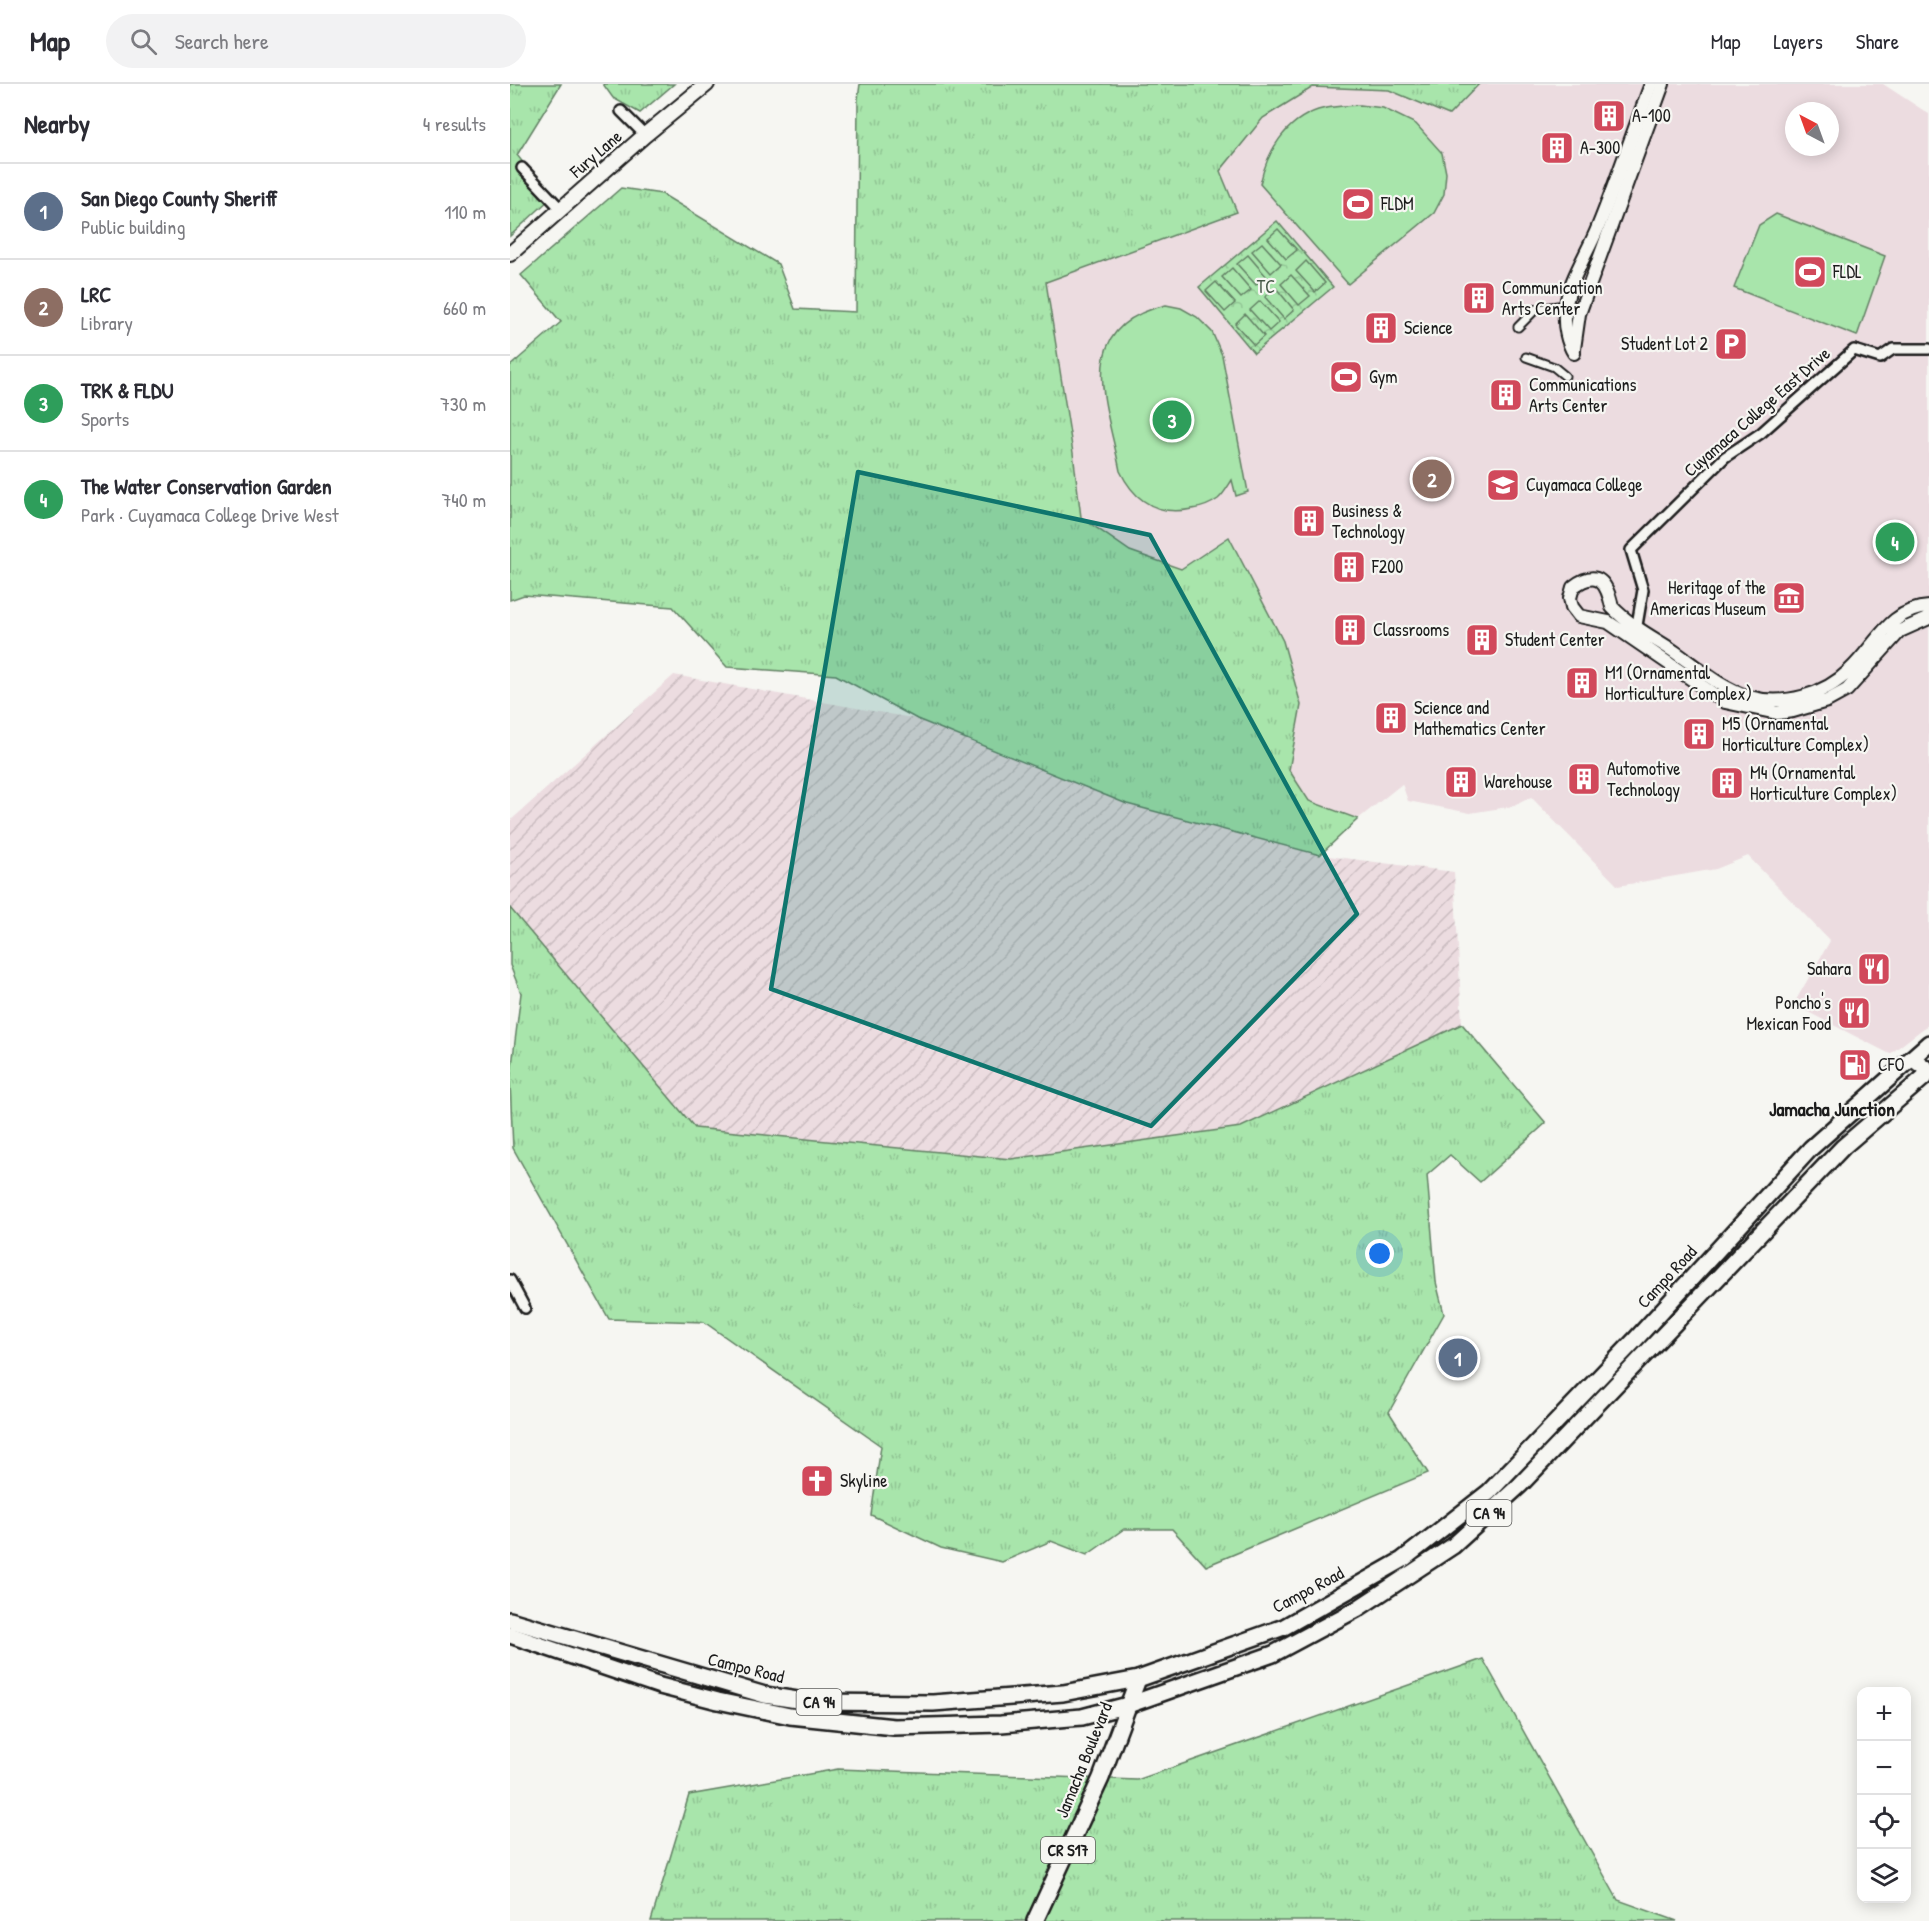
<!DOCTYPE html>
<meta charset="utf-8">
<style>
:root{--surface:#fff;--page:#f2f2f3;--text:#2b2b33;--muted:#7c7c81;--line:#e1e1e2;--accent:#d1495b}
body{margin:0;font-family:"Patrick Hand",sans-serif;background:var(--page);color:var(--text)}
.controls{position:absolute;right:18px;bottom:18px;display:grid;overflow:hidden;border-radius:12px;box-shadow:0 3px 15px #0003}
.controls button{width:54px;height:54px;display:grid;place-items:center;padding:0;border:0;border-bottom:2px solid var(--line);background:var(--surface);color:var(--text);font:30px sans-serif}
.compass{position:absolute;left:1275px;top:18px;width:54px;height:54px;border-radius:50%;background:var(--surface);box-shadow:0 3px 15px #0003;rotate:319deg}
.you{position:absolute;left:870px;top:1170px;width:21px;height:21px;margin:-15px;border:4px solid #fff;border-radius:50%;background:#1a73e8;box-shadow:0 0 0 9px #1a73e833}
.badge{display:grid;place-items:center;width:39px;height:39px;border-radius:50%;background:var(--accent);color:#fff;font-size:20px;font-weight:700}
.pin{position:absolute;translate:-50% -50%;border:3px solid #fff;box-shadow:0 2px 6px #0006}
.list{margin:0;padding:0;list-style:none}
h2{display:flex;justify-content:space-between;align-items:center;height:78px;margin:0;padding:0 24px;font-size:26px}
h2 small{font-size:20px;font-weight:400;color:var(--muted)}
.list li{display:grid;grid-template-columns:39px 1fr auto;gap:18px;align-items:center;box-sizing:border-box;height:96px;padding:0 24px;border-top:2px solid var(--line)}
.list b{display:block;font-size:22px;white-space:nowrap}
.list p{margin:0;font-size:20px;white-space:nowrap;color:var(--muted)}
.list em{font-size:20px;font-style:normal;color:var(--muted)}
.icon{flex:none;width:33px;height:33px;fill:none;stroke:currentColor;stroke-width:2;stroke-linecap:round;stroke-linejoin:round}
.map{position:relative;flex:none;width:1419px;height:1837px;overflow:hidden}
header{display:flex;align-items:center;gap:36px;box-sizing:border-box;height:84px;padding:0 30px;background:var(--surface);border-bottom:2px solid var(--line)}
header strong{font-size:28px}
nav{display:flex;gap:33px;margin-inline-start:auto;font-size:21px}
.search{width:420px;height:54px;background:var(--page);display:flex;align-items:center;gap:15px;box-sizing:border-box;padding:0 21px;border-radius:33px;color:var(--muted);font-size:22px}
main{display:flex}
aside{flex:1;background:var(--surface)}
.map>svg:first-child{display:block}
</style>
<header>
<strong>Map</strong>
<div class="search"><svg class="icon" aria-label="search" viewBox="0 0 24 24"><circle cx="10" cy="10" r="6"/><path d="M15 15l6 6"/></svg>Search here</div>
<nav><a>Map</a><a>Layers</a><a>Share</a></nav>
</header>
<main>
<aside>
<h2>Nearby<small>4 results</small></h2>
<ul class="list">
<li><span class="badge" style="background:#5c6f8a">1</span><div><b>San Diego County Sheriff</b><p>Public building</p></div><em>110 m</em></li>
<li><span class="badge" style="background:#8d6e63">2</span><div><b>LRC</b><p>Library</p></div><em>660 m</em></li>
<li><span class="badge" style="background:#2e9e5b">3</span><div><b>TRK &amp; FLDU</b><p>Sports</p></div><em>730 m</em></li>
<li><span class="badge" style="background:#2e9e5b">4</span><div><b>The Water Conservation Garden</b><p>Park · Cuyamaca College Drive West</p></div><em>740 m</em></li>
</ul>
</aside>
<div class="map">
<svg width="1419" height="1837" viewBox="0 0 1419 1837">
<defs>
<pattern id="industrial-furrows" width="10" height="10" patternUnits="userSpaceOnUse" patternTransform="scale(1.5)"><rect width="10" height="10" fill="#ecdce0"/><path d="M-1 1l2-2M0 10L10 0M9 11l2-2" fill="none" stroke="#cabcc0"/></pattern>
<pattern id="grass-tufts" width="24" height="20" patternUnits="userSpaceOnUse" patternTransform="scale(1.5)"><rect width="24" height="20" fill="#a8e5ab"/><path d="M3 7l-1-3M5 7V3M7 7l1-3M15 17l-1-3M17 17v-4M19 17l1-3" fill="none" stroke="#90c493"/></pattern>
<pattern id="forest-crowns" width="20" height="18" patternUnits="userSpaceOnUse" patternTransform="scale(1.5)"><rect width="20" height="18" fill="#a8e5ab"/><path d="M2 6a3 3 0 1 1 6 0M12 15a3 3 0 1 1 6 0" fill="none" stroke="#90c493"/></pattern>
</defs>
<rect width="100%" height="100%" fill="#f6f6f2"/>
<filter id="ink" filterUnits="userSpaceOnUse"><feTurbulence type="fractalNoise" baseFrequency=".0167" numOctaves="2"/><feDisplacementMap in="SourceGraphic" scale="12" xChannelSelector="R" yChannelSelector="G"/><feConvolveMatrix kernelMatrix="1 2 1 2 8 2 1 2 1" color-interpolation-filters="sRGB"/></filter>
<g filter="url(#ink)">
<path fill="#ecdce0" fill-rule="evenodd" d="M969 0H1373L1419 30V940L1380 970 1296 927 1286 916 1320 857 1238 772 1206 785 1108 802 1021 713 1004 722 960 729 898 717 892 700 848 735 798 717 779 686 791 621 773 557 719 454 671 486 620 467 571 433 563 369 536 198 727 129 710 87 753 34 803 3 879 6 938 31ZM1284 27H1320V63H1284Z"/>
<path fill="url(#industrial-furrows)" d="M164 591 407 635 617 720 810 771 944 788 952 940 731 1043 501 1075 184 1044 0 824V737Z"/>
<g fill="url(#grass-tufts)" stroke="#628064" stroke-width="1.5">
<path d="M0 0H51L7 71 41 114 0 152Z"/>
<path d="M93 0H164L130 29 103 14Z"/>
<path d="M350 0H969L939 31 879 6 803 3 753 34 710 87 727 128 536 198 563 369 571 433 620 467 671 485 719 453 773 557 791 621 779 686 799 717 848 735 810 771 617 720 407 635 326 591 217 583 163 523 14 511 0 516V282L51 238 11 191 111 104 152 110 268 180 285 225 346 228 348 15Z"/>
<path d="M0 824 185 1044 501 1075 731 1043 952 940 1036 1039 970 1098 940 1071 917 1091 926 1198 934 1230 879 1328 918 1389 696 1482 662 1445H614L577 1471 541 1457 492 1478 431 1464 361 1431 371 1362 194 1238 99 1235 3 1064 0 998 11 909 0 881Z"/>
<path d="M973 1575 1108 1816 1167 1837H141L179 1711 328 1685 627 1696Z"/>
</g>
<path fill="url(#forest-crowns)" stroke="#628064" stroke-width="1.5" d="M767 137 823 203 744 269 689 203Z"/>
<g fill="#a8e5ab" stroke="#628064" stroke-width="1.5">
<path d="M850 21 873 24 906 40 932 69 936 89 934 110 924 129 838 200 750 100C757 68 775 37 808 26 821 22 837 22 850 21Z"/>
<path d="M1266 130 1375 172 1347 252 1224 204 1249 141Z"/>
<path d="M768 145 787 166 776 175 758 154Z"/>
<path d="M752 159 771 180 761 189 742 167Z"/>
<path d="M738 171 756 192 746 201 727 180Z"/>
<path d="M796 177 815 199 805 208 786 187Z"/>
<path d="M722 184 741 206 731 214 712 193Z"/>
<path d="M781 191 800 212 789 221 771 200Z"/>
<path d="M706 198 725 219 715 228 696 207Z"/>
<path d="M766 204 784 226 774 235 755 213Z"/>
<path d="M750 217 769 238 759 247 740 226Z"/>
<path d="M656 221 671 224 687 233 702 248 712 271 738 408 726 412 722 396C718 402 714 410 708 415 701 420 691 424 682 425 649 432 625 418 610 387 597 319 561 243 656 221Z"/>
<path d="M735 230 754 252 744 261 725 240Z"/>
</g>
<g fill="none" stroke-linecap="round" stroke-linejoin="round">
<g stroke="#1c1c1c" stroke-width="11">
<g id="pedestrian">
<path d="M1008 243 1026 225 1048 222"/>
<path d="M1016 273 1044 283 1055 292"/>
</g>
</g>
<g stroke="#1c1c1c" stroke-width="14">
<g id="minor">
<path d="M111 27 135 51"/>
<path d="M12 84 50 124"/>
<path d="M1126 547 1133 506 1121 466 1215 373 1251 349 1344 266 1370 274 1383 265H1419"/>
<path d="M0 1196 15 1224"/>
</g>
</g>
<g stroke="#1c1c1c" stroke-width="16">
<g id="tertiary">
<path d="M1064 265 1069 230 1153 0"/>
<path d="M1064 269C1057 258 1054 242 1055 229 1057 198 1077 171 1088 143 1107 96 1123 48 1141 0"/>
<path d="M1419 523C1379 525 1366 562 1340 586 1315 611 1274 623 1239 613 1212 605 1188 584 1165 568 1144 554 1120 542 1102 523 1097 499 1088 484 1063 503L1060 514 1062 523 1069 532 1098 538 1215 618 1267 629 1283 627 1317 617 1337 606 1390 547 1419 534"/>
</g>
</g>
<g stroke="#1c1c1c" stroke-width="18">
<path id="secondary" d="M0 170 135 51 197 0"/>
</g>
<g stroke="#1c1c1c" stroke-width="20">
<g id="primary">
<path d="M1402 974 1419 959"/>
<path d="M525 1837 591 1694 628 1595"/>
</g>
</g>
<g stroke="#1c1c1c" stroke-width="20">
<g id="trunk">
<path d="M0 1536 255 1611 300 1618 423 1619 553 1609 628 1595 774 1543 892 1476 979 1408 1124 1257 1301 1064 1402 974 1419 987"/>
<path d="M0 1551 150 1602 208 1617 280 1632 384 1643 491 1640 572 1633 618 1621 763 1570 847 1525 943 1462 1010 1401 1333 1063 1419 989"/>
</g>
</g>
<use href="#pedestrian" stroke="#f6f6f2" stroke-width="7"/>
<use href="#minor" stroke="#f6f6f2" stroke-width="9"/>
<use href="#tertiary" stroke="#f6f6f2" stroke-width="12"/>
<use href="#secondary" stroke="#f6f6f2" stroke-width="14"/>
<use href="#primary" stroke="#f6f6f2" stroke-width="15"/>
<use href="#trunk" stroke="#f6f6f2" stroke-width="15"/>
</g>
</g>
<path fill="#0f766e" fill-opacity="0.2" stroke="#0f766e" stroke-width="4.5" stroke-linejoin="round" d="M348 388 640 451 847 830 641 1042 261 905Z"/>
<defs>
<g id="building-square" transform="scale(1.725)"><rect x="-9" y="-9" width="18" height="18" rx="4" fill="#d1495b" stroke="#f6f6f2"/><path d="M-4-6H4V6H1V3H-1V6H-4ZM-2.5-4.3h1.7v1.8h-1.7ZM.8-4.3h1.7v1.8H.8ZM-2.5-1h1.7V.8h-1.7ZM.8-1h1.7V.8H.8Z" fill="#fff"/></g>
<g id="stadium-square" transform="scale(1.725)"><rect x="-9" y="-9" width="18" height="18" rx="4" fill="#d1495b" stroke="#f6f6f2"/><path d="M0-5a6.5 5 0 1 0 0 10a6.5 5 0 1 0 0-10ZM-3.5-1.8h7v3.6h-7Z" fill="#fff"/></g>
<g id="parking-square" transform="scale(1.725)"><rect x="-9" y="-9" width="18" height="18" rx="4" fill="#d1495b" stroke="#f6f6f2"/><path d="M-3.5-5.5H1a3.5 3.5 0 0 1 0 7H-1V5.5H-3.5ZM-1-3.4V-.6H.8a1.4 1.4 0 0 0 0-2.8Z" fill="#fff"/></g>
<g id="university-square" transform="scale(1.725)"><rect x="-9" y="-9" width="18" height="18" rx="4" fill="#d1495b" stroke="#f6f6f2"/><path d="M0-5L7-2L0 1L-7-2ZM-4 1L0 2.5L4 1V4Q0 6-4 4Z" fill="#fff"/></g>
<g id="museum-square" transform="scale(1.725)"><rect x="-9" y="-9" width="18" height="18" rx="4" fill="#d1495b" stroke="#f6f6f2"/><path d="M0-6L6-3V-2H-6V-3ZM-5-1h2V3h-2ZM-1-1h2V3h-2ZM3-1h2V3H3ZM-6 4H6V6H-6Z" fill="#fff"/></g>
<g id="restaurant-square" transform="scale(1.725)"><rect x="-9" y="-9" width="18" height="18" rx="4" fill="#d1495b" stroke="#f6f6f2"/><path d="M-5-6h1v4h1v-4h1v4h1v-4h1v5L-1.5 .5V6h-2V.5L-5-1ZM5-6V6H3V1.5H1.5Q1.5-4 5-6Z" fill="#fff"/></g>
<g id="fuel-square" transform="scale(1.725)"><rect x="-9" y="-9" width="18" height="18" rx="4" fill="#d1495b" stroke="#f6f6f2"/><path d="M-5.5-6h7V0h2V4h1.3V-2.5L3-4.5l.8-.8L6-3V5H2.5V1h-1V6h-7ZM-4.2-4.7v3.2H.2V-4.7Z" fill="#fff"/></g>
<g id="church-square" transform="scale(1.725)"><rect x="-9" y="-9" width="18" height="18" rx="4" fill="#d1495b" stroke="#f6f6f2"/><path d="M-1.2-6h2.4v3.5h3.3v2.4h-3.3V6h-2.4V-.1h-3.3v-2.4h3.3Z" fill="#fff"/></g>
</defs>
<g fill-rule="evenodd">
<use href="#building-square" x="1099" y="32"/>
<use href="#building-square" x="1047" y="64"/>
<use href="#stadium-square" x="848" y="120"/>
<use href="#stadium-square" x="1300" y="188"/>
<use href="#building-square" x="969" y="214"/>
<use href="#building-square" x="871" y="244"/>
<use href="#parking-square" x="1221" y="260"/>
<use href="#stadium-square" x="836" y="293"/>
<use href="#building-square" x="996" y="311"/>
<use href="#university-square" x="993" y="401"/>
<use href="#building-square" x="799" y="437"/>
<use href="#building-square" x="839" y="483"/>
<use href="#museum-square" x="1279" y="514"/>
<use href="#building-square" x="840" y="546"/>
<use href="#building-square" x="972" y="556"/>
<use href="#building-square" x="1072" y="599"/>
<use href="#building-square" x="881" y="634"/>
<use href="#building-square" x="1189" y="650"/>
<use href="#building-square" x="1074" y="695"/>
<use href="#building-square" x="951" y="698"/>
<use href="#building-square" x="1217" y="699"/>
<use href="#restaurant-square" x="1364" y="885"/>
<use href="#restaurant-square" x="1344" y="929"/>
<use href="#fuel-square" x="1345" y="981"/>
<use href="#church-square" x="307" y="1397"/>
</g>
<g text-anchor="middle" stroke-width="4.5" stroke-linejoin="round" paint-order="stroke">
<g fill="#f6f6f2" stroke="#5d5d5c" stroke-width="1.5">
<rect x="956.5" y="1416" width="45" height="26" rx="4.5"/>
<rect x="286.5" y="1605" width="45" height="26" rx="4.5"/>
<rect x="531" y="1753" width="54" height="26" rx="4.5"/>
</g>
<g font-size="16" font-weight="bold" fill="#1c1c1c">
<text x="979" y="1435">CA 94</text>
<text x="309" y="1624">CA 94</text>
<text x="558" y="1772">CR S17</text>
</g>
<g font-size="18" fill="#1c1c1c" stroke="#f6f6f2" text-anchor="start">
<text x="1122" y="38">A-100</text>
<text x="1070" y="70">A-300</text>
<text x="871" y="126">FLDM</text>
<text x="1323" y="194">FLDL</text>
<text x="992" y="210">Communication<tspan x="992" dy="21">Arts Center</tspan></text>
<text x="894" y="250">Science</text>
<text x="1198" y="266" text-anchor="end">Student Lot 2</text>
<text x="859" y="299">Gym</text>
<text x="1019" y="307">Communications<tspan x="1019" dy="21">Arts Center</tspan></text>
<text x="1016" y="407">Cuyamaca College</text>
<text x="822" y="433">Business &amp;<tspan x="822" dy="21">Technology</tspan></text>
<text x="862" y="489">F200</text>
<text x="1256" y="510" text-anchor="end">Heritage of the<tspan x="1256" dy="21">Americas Museum</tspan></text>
<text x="863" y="552">Classrooms</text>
<text x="995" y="562">Student Center</text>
<text x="1095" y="595">M1 (Ornamental<tspan x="1095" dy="21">Horticulture Complex)</tspan></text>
<text x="904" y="630">Science and<tspan x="904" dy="21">Mathematics Center</tspan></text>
<text x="1212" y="646">M5 (Ornamental<tspan x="1212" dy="21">Horticulture Complex)</tspan></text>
<text x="1097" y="691">Automotive<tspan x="1097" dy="21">Technology</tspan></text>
<text x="1240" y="695">M4 (Ornamental<tspan x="1240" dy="21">Horticulture Complex)</tspan></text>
<text x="974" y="704">Warehouse</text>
<text x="1341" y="891" text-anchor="end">Sahara</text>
<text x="1321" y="925" text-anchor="end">Poncho's<tspan x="1321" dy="21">Mexican Food</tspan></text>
<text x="1368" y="987">CFO</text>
<text x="330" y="1403">Skyline</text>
</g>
<g font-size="18" fill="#1c1c1c" stroke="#f6f6f2">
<text transform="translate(86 70) rotate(-41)" y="6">Fury Lane</text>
<text transform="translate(1247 328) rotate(-41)" y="6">Cuyamaca College East Drive</text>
<text transform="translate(1157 1193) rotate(-47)" y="6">Campo Road</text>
<text transform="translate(798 1506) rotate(-28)" y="6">Campo Road</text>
<text transform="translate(236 1584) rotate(14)" y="6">Campo Road</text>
<text transform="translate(574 1676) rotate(-68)" y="6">Jamacha Boulevard</text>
</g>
<g font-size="18" fill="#465847" stroke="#f6f6f2">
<text x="756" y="209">TC</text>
</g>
<g font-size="20" font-weight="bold" fill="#1c1c1c" stroke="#f6f6f2">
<text x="1322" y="1032">Jamacha Junction</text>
</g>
</g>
</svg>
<div class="controls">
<button>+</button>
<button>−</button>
<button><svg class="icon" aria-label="locate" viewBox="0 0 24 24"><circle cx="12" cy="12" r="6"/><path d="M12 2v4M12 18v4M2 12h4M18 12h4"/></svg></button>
<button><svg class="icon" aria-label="layers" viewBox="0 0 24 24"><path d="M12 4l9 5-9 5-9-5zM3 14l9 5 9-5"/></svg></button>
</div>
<svg class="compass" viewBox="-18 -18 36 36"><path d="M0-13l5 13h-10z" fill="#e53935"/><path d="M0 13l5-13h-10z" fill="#7c7c81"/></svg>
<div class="you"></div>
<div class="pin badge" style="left:948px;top:1274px;background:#5c6f8a">1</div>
<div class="pin badge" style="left:922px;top:395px;background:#8d6e63">2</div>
<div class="pin badge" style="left:662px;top:336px;background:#2e9e5b">3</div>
<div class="pin badge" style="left:1385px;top:458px;background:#2e9e5b">4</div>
</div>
</main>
